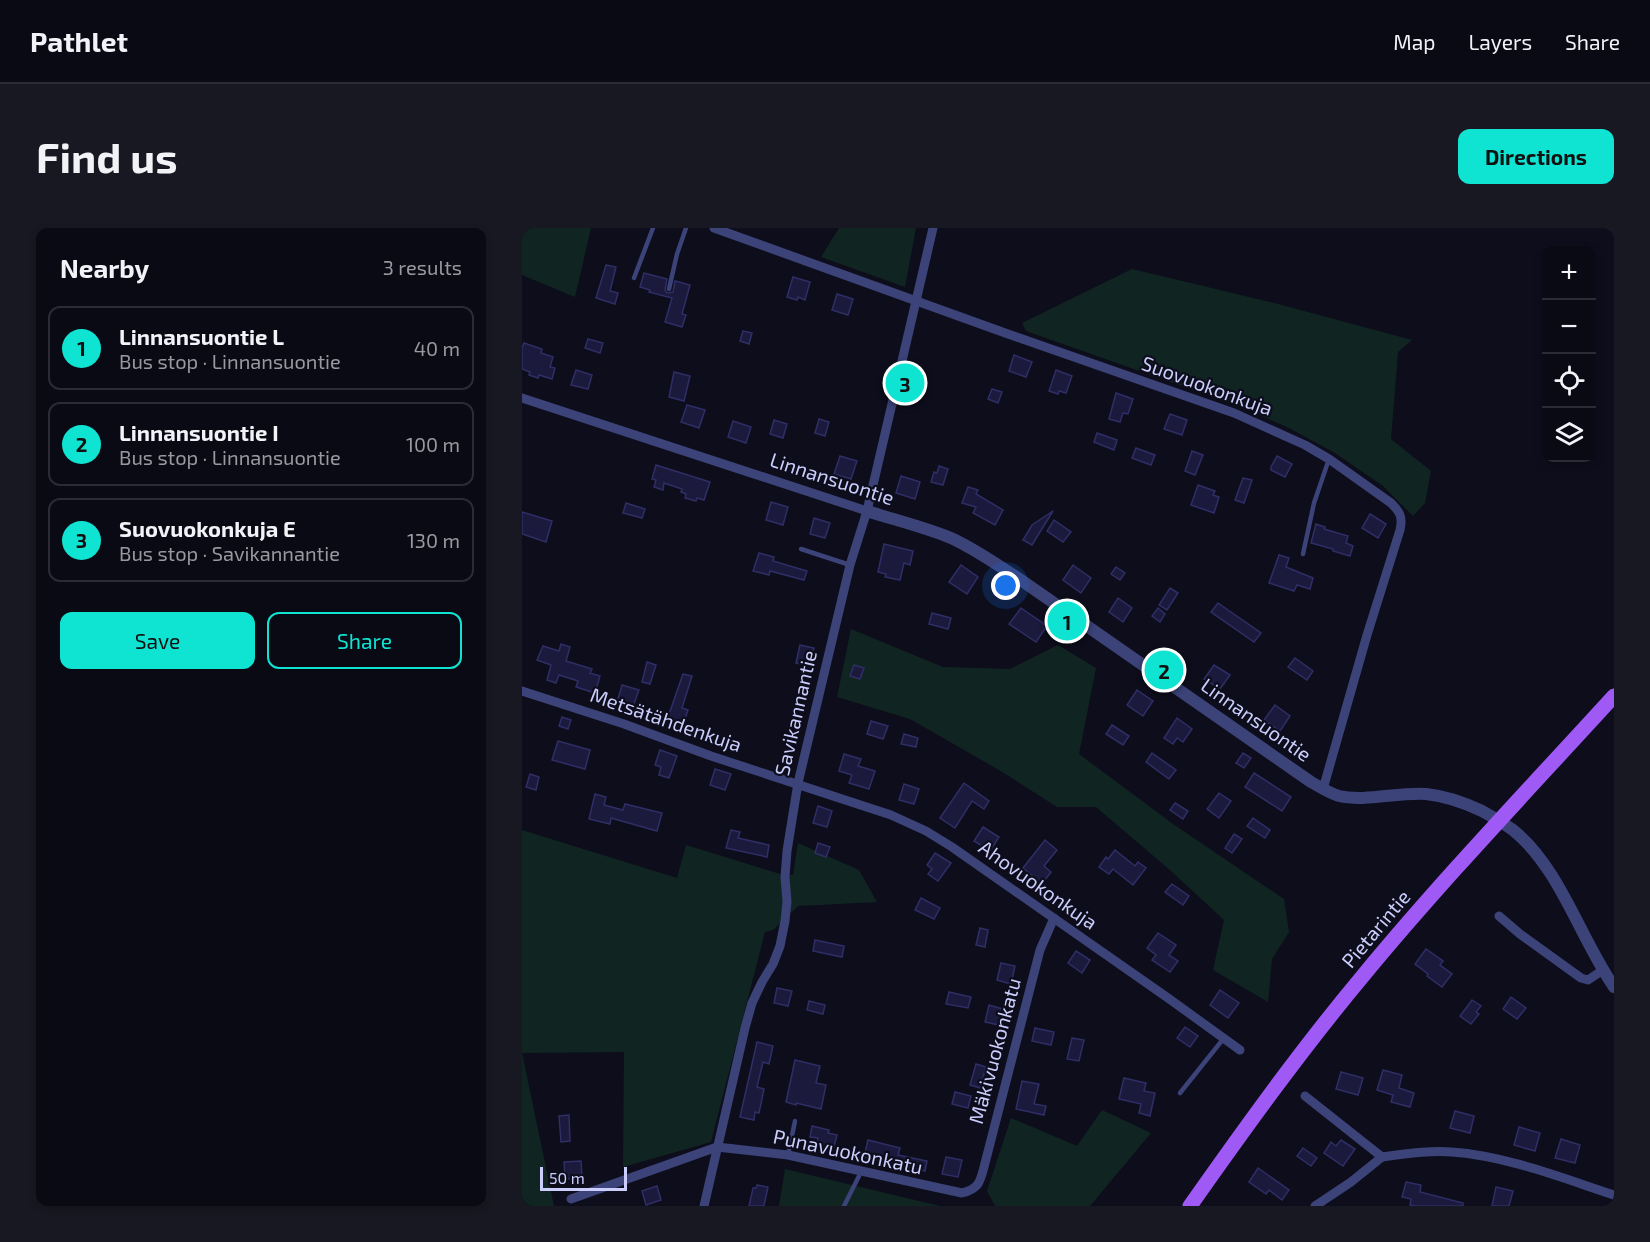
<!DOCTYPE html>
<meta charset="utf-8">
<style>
:root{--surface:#0a0a15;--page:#181822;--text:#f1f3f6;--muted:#999aa0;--line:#2a2b34;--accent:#0fe4d3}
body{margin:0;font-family:"Exo 2",sans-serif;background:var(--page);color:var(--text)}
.controls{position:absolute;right:18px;top:18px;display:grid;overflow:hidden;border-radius:12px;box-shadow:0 3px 9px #0003}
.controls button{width:54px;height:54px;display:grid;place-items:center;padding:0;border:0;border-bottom:2px solid var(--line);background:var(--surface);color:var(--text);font:30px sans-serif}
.scale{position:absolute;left:18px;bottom:15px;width:87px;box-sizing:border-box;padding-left:6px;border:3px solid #cbcefc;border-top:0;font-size:16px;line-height:21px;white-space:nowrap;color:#cbcefc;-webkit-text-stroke:4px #0d0d1c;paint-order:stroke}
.you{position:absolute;left:484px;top:358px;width:21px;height:21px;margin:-15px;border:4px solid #fff;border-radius:50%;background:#1a73e8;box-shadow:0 0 0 9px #1a73e833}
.badge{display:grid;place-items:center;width:39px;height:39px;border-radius:50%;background:var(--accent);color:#111;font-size:20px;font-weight:700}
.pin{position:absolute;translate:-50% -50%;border:3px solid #fff;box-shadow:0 2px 6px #0006}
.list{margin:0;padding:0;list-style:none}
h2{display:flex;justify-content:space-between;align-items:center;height:78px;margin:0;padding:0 24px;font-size:26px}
h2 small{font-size:20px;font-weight:400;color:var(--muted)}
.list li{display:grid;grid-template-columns:39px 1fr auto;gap:18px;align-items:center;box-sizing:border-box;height:84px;margin:0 12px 12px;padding:0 12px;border:2px solid var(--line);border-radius:12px}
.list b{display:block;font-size:22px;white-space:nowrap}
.list p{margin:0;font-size:20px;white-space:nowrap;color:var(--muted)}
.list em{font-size:20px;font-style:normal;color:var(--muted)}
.actions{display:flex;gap:12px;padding:18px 24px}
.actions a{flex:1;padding:14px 0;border:2px solid var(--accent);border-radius:12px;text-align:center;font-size:21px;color:var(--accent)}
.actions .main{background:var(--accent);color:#111}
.icon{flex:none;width:33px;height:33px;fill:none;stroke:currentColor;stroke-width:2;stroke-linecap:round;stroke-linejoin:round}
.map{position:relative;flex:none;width:1092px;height:978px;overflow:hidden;border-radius:12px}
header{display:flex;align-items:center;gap:36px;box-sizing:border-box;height:84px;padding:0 30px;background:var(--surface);border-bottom:2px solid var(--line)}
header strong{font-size:28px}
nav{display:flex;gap:33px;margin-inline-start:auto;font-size:21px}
.intro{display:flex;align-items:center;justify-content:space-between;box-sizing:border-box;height:144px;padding:0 36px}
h1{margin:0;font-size:42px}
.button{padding:15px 27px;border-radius:12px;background:var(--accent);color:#111;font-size:21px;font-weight:700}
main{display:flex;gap:36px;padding:0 36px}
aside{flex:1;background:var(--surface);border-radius:12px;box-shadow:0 3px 9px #0003}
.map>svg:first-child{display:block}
</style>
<header>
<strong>Pathlet</strong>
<nav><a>Map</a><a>Layers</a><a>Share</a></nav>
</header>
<div class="intro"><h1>Find us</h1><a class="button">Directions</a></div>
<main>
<aside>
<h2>Nearby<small>3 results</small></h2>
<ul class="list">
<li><span class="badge">1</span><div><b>Linnansuontie L</b><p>Bus stop · Linnansuontie</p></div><em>40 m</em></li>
<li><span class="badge">2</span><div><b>Linnansuontie I</b><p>Bus stop · Linnansuontie</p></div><em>100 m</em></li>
<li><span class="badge">3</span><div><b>Suovuokonkuja E</b><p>Bus stop · Savikannantie</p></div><em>130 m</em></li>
</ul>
<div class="actions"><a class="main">Save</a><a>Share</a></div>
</aside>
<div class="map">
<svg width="1092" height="978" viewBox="0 0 1092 978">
<rect width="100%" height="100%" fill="#0d0d1c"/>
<g fill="#102521">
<path d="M0 0H69L53 69 0 47Z"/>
<path d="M317 0H394L383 59 299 29Z"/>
<path d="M610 41 756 76 890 112 876 124 869 211 909 243 903 275 891 288 861 258 813 225 767 200 714 177 504 103 500 95Z"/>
<path d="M329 401 421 439 488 441 536 417 574 440 557 526 651 596 762 671 767 704 750 731 746 774 691 742 702 692 649 643 574 579H535L477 542 388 491 315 469Z"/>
<path d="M0 602 155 650 164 617 258 646 271 647 276 615 337 642 355 674 276 678 251 702 243 704 189 914 101 939 102 824 0 825 32 978H0Z"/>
<path d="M580 882 629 905 568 978H473L465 963 489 890 555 918Z"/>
<path d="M263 941 418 978H257Z"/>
</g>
<g fill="#1b1a3c" stroke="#2f2e66" stroke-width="1.5">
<path d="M84 37 94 39 88 63 96 65 93 76 74 70Z"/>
<path d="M122 45 145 51 143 62 145 65 151 64 153 53 168 57 160 86 164 87 160 99 143 94 150 70 127 64 128 62 118 59Z"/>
<path d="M271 49 288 54 283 72 276 69 275 72 265 69Z"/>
<path d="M315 66 331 71 326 87 310 82Z"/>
<path d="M221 103 230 105 227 116 218 113Z"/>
<path d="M66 111 81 115 78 125 63 120Z"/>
<path d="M2 115 20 121 19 125 31 129 28 139 33 140 30 151 17 147 16 150 7 147 8 144 0 141V120Z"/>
<path d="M492 127 510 134 504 149 487 143Z"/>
<path d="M54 142 70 147 66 161 49 157Z"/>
<path d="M534 142 550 148 544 165 537 163 536 166 527 163Z"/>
<path d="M152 144 168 148 162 173 147 169Z"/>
<path d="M470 161 480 164 476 175 466 171Z"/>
<path d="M594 165 611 171 606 186 601 185 598 194 587 191Z"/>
<path d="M165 177 183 182 177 200 159 194Z"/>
<path d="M648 186 665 192 660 207 642 201Z"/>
<path d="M297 191 307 194 303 208 293 205Z"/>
<path d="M252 192 265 196 261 210 248 206Z"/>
<path d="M211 193 229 199 224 215 206 209Z"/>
<path d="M575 205 595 212 592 222 572 214Z"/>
<path d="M614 220 633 227 629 237 610 230Z"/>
<path d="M670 223 681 227 673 247 663 243Z"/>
<path d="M318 228 335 233 329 251 312 246Z"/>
<path d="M755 228 770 236 763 249 749 242V239Z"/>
<path d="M134 237 188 254 182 272 175 270 174 273 163 270 164 266 159 264 160 261 142 255 141 262 132 259 134 252 130 251Z"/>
<path d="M417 238 426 241 421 257 409 254 412 244 415 245Z"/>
<path d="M379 248 398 254 393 271 374 265Z"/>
<path d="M721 250 730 252 722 275 713 272Z"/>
<path d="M676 257 693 263 691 267 697 269 692 285 669 277Z"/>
<path d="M446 259 456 262 454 266 481 282 473 297 451 285 454 279 440 275Z"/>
<path d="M249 274 266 279 261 297 244 292Z"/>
<path d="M104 275 123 281 120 290 101 285Z"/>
<path d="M531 283 510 317 501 312 510 297Z"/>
<path d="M0 284 30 293 24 314 0 306Z"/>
<path d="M848 286 864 296 856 310 840 300Z"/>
<path d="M292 290 308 295 303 310 288 306Z"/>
<path d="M532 292 549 304 541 314 525 303Z"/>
<path d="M794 296 803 299 802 301 826 308 824 315 831 318 828 328 811 323V321L789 315Z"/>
<path d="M362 316 391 323 388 337 382 335 378 352 363 349 364 346 356 344Z"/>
<path d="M237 325 252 329 251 333 285 343 282 352 248 343 247 347 231 343Z"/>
<path d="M757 327 767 330 764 339 791 350 788 361 775 357 772 363 747 355Z"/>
<path d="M439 337 456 349 445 366 427 354Z"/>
<path d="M551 337 569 350 559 365 541 352Z"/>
<path d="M594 339 603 345 598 352 589 346Z"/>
<path d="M648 360 656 365 645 382 637 377Z"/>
<path d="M596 370 610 380 601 394 587 384Z"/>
<path d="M696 375 739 405 732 414 689 384Z"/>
<path d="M499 380 525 398 514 414 487 396Z"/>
<path d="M636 380 643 386 638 394 630 388Z"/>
<path d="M410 385 429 390 426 401 407 396Z"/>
<path d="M39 416 48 419 44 433 70 441 68 445 78 448 73 465 54 459 56 453 37 447 34 455 25 452 29 437 15 432 21 418 37 423Z"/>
<path d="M278 417 292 420 287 438 274 435Z"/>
<path d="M773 430 791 443 785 452 766 439Z"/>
<path d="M125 434 134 437 128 456 120 454Z"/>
<path d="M332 437 342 440 338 451 328 448Z"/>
<path d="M692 437 708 447 698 461 682 451Z"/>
<path d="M161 446 170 448 160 480 166 482 161 497 145 492Z"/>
<path d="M100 457 117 462 111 479 95 474Z"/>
<path d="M615 462 631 473 621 488 605 477Z"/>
<path d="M753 477 768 488 758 503 742 492Z"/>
<path d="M40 489 49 492 46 501 37 498Z"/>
<path d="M655 490 670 501 661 514 655 510 651 516 642 510Z"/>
<path d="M349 493 366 498 361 511 345 506Z"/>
<path d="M590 497 607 508 601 517 584 506Z"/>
<path d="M382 506 396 510 394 519 379 516Z"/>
<path d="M36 513 68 522 63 541 30 532Z"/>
<path d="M138 522 155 528 147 550 137 547 139 539 133 537Z"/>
<path d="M630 525 654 542 647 551 624 534Z"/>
<path d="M721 525 729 530 722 540 714 535Z"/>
<path d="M322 526 339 531 336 538 353 543 347 561 327 555 330 547 317 543Z"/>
<path d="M193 541 209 546 203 562 188 557Z"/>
<path d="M732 545 769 569 760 583 723 559Z"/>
<path d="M8 546 17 549 14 562 4 559Z"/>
<path d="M442 555 467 573 462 581 450 573 433 600 418 590Z"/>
<path d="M382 556 397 561 392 576 377 572Z"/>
<path d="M697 565 709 573 697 590 685 581Z"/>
<path d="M73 566 84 569 82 577 101 582 103 576 140 585 135 603 89 590 88 596 67 591Z"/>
<path d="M653 575 666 583 661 591 648 582Z"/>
<path d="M296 578 310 583 305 599 291 595Z"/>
<path d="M731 590 748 602 743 610 725 598Z"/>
<path d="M461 599 477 609 468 623 452 613Z"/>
<path d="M209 602 218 604 216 610 247 617 245 629 204 620Z"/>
<path d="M712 606 720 611 710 625 703 620Z"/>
<path d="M523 612 535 622 522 638 529 644 520 656 501 640Z"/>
<path d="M296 615 308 619 304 629 293 625Z"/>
<path d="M593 622 613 638 616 634 624 640 611 657 591 641 587 646 577 639 584 629 586 631Z"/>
<path d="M413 625 429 635 416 653 406 646 410 641 405 637Z"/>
<path d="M650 656 667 668 661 677 643 664Z"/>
<path d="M399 670 418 680 412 691 393 682Z"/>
<path d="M458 700 466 702 463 719 454 717Z"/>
<path d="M636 705 654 717 647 727 656 733 648 744 630 732 634 727 625 720Z"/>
<path d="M293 712 322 718 320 729 291 723Z"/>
<path d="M904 721 921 733 918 737 930 746 920 759 905 748 906 746 893 736Z"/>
<path d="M554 723 568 732 560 745 546 735Z"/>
<path d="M479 735 493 738 489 756 475 752Z"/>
<path d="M255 760 270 763 266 778 252 775Z"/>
<path d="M698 762 717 775 706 790 688 777Z"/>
<path d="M427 764 449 769 446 780 424 776Z"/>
<path d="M989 769 1004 780 995 791 981 781Z"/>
<path d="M950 772 959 778 954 784 957 786 949 796 938 788Z"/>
<path d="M287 773 303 777 301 786 285 782Z"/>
<path d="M467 777 481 781 477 797 463 794Z"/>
<path d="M663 799 676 808 668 819 655 810Z"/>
<path d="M513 800 532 804 529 817 510 813Z"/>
<path d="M550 810 562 812 557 833 545 831Z"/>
<path d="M235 814 251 818 247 836 241 834 235 859 242 861 237 885 233 884 232 892 218 889Z"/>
<path d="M273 832 298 838 294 855 304 857 299 881 274 875V877L264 874Z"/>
<path d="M454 836 464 839 458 860 448 857Z"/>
<path d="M861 842 880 847 877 860 892 865 888 879 869 874 871 867 855 862Z"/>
<path d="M819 844 841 850 836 867 814 861Z"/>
<path d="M602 850 624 855 622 863 633 865 628 888 617 885 619 876 597 871Z"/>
<path d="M500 853 517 856 512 876 524 878 522 887 494 881Z"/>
<path d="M433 864 449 868 446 880 430 876Z"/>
<path d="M933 883 952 888 948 905 928 900Z"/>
<path d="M47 887 48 913 39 914 37 888Z"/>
<path d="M290 898 307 902 306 905 315 907 311 922 294 918 296 910 288 909Z"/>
<path d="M997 899 1018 905 1013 923 992 917Z"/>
<path d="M1039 911 1058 917 1053 935 1033 930Z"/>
<path d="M346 912 378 920 376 927 405 933 403 943 342 929Z"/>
<path d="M819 912 833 921 821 938 802 925 809 914 814 918Z"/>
<path d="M781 920 795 930 789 938 775 928Z"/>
<path d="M424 929 440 932 436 949 420 946Z"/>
<path d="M59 933 60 950 43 951 42 934Z"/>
<path d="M736 940 767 962 760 972 747 962 744 966 727 954Z"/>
<path d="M884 954 899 957 898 964 941 975V978H893L888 977 889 971 880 969Z"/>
<path d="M235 957 246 959 242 978H227L231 960H234Z"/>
<path d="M135 958 139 972 124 977 120 963Z"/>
<path d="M974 959 991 963 987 978H970Z"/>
</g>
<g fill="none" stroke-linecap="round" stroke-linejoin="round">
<g stroke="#3b4378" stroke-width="4.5">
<path d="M112 50 131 0"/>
<path d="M147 61 155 26 164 0"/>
<path d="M279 321 328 337"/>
<path d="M781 326 792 275 807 231"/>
<path d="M658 865 702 810"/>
<path d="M266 927 273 893"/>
<path d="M322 978 339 944"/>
</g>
<g stroke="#3b4378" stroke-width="9">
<path d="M192 0 486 106 712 185 783 217 807 231 869 275C878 284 881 289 878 302L845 407 801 561"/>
<path d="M0 170 345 283"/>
<path d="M0 463 102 496 189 528 369 587 404 603 430 619 646 770 718 822"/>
<path d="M977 688 998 706 1059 750 1066 752 1081 742"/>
<path d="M783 868 860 929C883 926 907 922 930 924 985 928 1040 950 1092 967"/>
<path d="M49 971 195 919 266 927 440 965C456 961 458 955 462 939L518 722 532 690"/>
<path d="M182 978 223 800 230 775 240 754 251 736 258 718 263 693 265 674 263 649 265 623 276 555 328 337 345 283 411 0"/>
<path d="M793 978 829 954 860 929"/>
</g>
<path stroke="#3b4378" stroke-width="12" d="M345 283C373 292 402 299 429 310 453 321 474 336 496 350L789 554C798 559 807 565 817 568 843 574 876 564 904 566 924 568 941 574 960 583 971 589 981 595 991 602 1038 640 1058 710 1092 759"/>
<path stroke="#9f59f4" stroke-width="15" d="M668 978C723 900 779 822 840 749 920 652 1007 561 1092 468"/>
</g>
<g text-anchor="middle" stroke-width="4.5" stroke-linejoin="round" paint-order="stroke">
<g font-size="20" fill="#cbcefc" stroke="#0d0d1c">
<text transform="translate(685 158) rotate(20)" y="7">Suovuokonkuja</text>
<text transform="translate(310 251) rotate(18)" y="7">Linnansuontie</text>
<text transform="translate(274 485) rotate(-77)" y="7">Savikannantie</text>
<text transform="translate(144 492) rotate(19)" y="7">Metsätähdenkuja</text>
<text transform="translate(734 492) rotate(35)" y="7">Linnansuontie</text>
<text transform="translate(516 657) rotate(35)" y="7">Ahovuokonkuja</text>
<text transform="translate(854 701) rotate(-50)" y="7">Pietarintie</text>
<text transform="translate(473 823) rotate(-75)" y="7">Mäkivuokonkatu</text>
<text transform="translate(326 924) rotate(12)" y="7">Punavuokonkatu</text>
</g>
</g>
</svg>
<div class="controls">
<button>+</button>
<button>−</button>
<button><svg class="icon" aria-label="locate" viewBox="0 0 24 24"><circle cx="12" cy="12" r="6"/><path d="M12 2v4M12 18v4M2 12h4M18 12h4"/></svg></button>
<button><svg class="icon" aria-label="layers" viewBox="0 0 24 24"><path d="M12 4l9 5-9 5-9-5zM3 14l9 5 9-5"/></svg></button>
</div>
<div class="scale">50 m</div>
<div class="you"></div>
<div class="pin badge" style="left:545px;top:393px">1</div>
<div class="pin badge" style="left:642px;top:442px">2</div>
<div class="pin badge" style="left:383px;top:155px">3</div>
</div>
</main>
